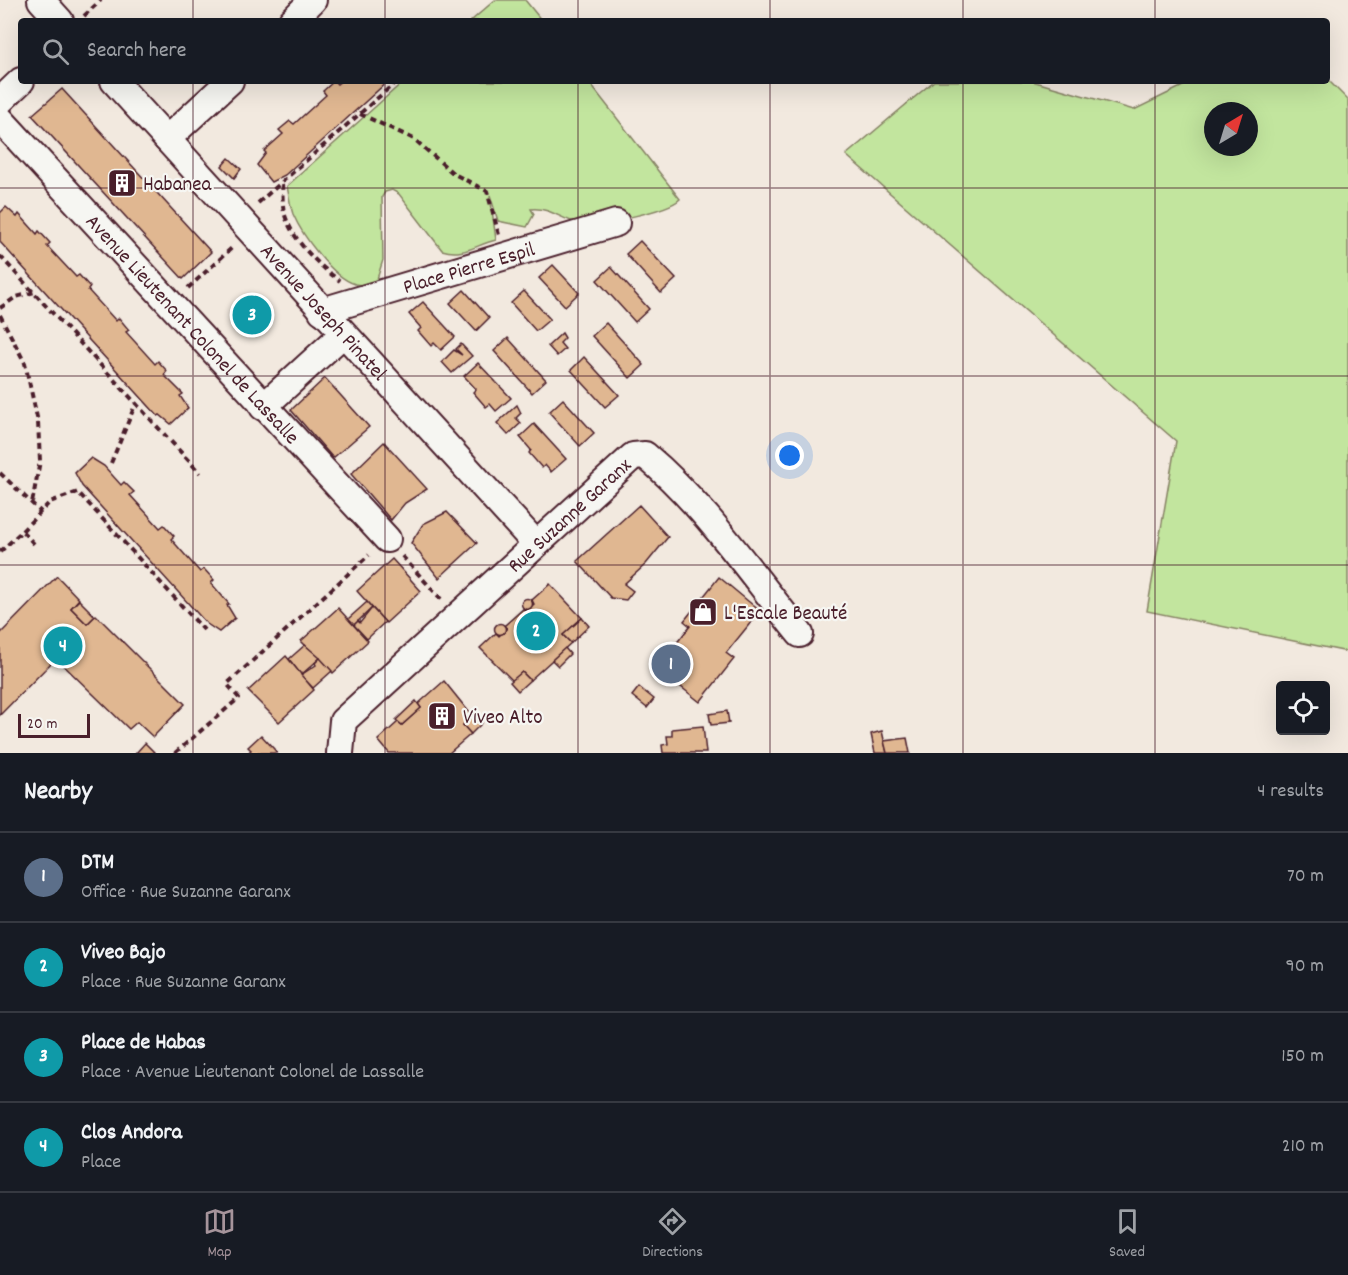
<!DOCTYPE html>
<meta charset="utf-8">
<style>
:root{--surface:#171b24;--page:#20242c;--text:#f1f3f6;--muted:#9ea1a6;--line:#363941;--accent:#a6949b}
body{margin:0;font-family:Dekko,sans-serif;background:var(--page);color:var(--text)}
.controls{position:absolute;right:18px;bottom:18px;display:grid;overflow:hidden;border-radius:6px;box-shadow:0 6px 24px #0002}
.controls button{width:54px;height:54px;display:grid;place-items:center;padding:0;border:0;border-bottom:2px solid var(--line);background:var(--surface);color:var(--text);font:30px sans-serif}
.compass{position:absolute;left:1204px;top:102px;width:54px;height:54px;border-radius:50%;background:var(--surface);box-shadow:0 6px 24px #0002;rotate:38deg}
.scale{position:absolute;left:18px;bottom:15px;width:72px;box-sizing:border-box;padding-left:6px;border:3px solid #4a1f2b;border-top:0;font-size:16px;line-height:21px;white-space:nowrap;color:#4a1f2b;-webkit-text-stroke:4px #f6f6f2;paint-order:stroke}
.you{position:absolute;left:790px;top:456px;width:21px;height:21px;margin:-15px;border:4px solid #fff;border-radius:50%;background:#1a73e8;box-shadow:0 0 0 9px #1a73e833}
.badge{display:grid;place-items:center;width:39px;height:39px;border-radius:50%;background:var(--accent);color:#fff;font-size:20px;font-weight:700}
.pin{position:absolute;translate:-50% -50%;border:3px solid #fff;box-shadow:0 2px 6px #0006}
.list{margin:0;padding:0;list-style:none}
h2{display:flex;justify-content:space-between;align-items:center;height:78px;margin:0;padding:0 24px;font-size:26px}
h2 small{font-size:20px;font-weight:400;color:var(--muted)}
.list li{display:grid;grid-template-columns:39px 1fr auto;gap:18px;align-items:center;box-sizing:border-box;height:90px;padding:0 24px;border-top:2px solid var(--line)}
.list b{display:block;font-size:22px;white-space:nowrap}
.list p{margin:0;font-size:20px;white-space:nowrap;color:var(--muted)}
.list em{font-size:20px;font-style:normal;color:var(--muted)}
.icon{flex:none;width:33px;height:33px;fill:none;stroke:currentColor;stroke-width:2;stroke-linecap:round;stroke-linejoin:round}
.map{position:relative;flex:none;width:1348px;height:753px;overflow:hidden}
.search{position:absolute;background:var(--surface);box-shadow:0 6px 24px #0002;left:18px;right:18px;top:18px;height:66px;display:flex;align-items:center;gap:15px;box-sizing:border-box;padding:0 21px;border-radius:6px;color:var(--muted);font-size:22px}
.sheet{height:438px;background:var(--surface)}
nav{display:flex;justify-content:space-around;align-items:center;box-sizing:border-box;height:84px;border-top:2px solid var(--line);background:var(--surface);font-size:16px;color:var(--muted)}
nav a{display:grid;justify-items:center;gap:3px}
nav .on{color:var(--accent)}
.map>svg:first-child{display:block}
</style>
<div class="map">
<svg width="1348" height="753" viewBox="0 0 1348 753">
<rect width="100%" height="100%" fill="#f2e9df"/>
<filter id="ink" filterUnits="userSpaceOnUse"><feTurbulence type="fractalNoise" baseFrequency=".0167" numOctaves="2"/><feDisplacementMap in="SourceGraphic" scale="12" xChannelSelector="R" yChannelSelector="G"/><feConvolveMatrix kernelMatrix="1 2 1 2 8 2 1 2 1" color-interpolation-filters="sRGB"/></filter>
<g filter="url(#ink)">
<g fill="#c2e59e" stroke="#868264" stroke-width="1.5" fill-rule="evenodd">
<path d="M495 0H525L542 21H471Z"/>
<path d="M1327 79 1348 100V652L1147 611 1176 441 846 155 934 81H1032L1134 110 1193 81H1327ZM1213 111H1249V147H1213Z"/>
<path d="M404 81H588L680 199C668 211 597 226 579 223 561 220 550 207 531 209L534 214 527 227 498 221 490 195 496 240C475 245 463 257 442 250L399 194 392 190 385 192 382 197 383 260 377 279C371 283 363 286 355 284 332 277 302 235 293 214 290 205 289 195 287 186Z"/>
</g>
<g fill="#e0b791" stroke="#4a1f2b" stroke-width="1.5">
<path d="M334 81 337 84 341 81H388L285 175 271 182 257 165 266 153 264 151 283 134 279 130 290 121 294 124 326 95 323 91Z"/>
<path d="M62 89 211 252 183 279 32 115Z"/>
<path d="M229 158 241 169 234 178 222 166Z"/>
<path d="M6 207 17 217 19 214 37 234 39 231 50 243 47 246 76 277 79 275 90 287 88 290 116 321 119 318 129 330 126 332 155 364 158 361 167 371 164 375 183 394 180 396 188 408 171 424 160 415 158 416 0 242V213Z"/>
<path d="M640 241 676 279 661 293 626 254Z"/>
<path d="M553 265 579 293 565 306 539 278Z"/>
<path d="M611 267 649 309 635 322 597 280Z"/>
<path d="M464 290 489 318 476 331 450 303Z"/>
<path d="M524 291 550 319 536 331 511 303Z"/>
<path d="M423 302 455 337 441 350 434 343 431 346 418 331 421 328 409 314Z"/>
<path d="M606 323 644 365 630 378 592 336Z"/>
<path d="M562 333 565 338 560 343 565 349 557 356 548 346Z"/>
<path d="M508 338 546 380 532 393 494 351Z"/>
<path d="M461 344 472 356 452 373 442 362 454 350 462 355 456 349Z"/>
<path d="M584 357 619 395 605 407 571 370Z"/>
<path d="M478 363 511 398 496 411 490 404 486 407 473 392 476 389 464 376Z"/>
<path d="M325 378 369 427 333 458 291 410Z"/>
<path d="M563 399 594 433 580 446 549 412Z"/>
<path d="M517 405 521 413 516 418 521 423 508 435 497 423Z"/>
<path d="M534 424 566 459 551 472 545 465 542 468 529 453 531 450 520 437Z"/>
<path d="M384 442 427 489 405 503 391 520 351 474Z"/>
<path d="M91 458 104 466 121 485 124 482 134 492 130 495 160 528 164 525 174 536 171 539 200 572 204 569 214 580 211 583 229 604 227 605 235 618 219 632 207 624 82 486 75 473Z"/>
<path d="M639 505 668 537 646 564 624 584 633 591 626 600 611 598 577 561Z"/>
<path d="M447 512 477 543 439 578 411 543 423 524Z"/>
<path d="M392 559 421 591 386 623 357 591Z"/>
<path d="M57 576 79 599 71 608 87 624 96 615 185 704 153 737 137 722 129 729 56 658 0 715V634Z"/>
<path d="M719 577 760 611 726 653 734 659 700 702 657 668 690 626 684 621Z"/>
<path d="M550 584 582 618 563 635 571 643 530 680 522 672 513 681 480 648 496 633 499 636 507 628 504 626 523 609 526 611 534 604 532 600Z"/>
<circle cx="527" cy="604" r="5.5"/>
<path d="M79 600 95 616 87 624 71 608Z"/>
<path d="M367 602 372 608 354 625 348 619Z"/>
<path d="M338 608 368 641 333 673 301 641Z"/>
<path d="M372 608 385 622 367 639 354 625 358 621 360 623Z"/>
<path d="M582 618 589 626 571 643 563 635Z"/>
<circle cx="500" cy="629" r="5.5"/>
<path d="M305 645 320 658 301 675 289 659Z"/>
<path d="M565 648 570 654 558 666 552 660Z"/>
<path d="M286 656 314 690 279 722 248 691Z"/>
<path d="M320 658 332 671 313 688 301 675 316 665 315 663Z"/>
<path d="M522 672 530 680 518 691 510 682Z"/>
<path d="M444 681 473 717 463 725 471 734 449 753H389L378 740 398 722 402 725 421 708 418 704Z"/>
<path d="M639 687 654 699 647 708 632 696Z"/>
<path d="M416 701 421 708 402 725 396 720Z"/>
<path d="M727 711 729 723 711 725 709 714Z"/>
<path d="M474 714 482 723 471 734 463 725Z"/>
<path d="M703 726 706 753H663L662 745 668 744 667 736H672V729Z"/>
<path d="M882 731 887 753H875L871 734Z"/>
<path d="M261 735 274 749 277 753H248L251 750 248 747Z"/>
<path d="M907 738 910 753H887L884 741Z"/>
<path d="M145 743 155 753H136Z"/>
</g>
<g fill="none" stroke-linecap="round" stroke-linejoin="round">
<g stroke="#4a1f2b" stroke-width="30">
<g id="street">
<path d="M41 0 60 21"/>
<path d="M292 21 313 0"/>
<path id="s1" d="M114 81 535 543"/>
<path d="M0 101 21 81"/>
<path id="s2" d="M0 119 387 539"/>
<path d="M167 139 230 81"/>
<path id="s3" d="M322 311 616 223"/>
<path d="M263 407 343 334"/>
<path id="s4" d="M340 753 343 721 633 456 645 455C705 505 751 574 800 634"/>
</g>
</g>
<g stroke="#4a1f2b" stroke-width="4" stroke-dasharray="6 4.5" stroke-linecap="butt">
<path d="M84 16 101 0"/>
<path d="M360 114 414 139 454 174 487 191 499 235"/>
<path d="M282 184C283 193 282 203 284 212 291 239 318 265 340 281"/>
<path d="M258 203 397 81"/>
<path d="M0 256 200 473"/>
<path d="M188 288 234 246"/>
<path d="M0 308 16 297 35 292"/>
<path d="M0 315 25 363 38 422 40 461 32 503"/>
<path d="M111 463 136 403"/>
<path d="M0 473 41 512"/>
<path d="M22 531 50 502 78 492 204 630"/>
<path d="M0 552 22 531 36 546"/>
<path d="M402 556 441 599"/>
<path d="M175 753 239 698 227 684 369 555"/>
</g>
<use href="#street" stroke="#f6f6f2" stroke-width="26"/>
</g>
</g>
<path fill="none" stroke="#4a1f2b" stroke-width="1.5" stroke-opacity="0.55" d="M193 0V21M385 0V21M578 0V21M770 0V21M963 0V21M1155 0V21M193 81V753M385 81V753M578 81V753M770 81V753M963 81V753M1155 81V753M0 188H1348M0 376H1348M0 565H1348"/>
<defs>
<g id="building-square" transform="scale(1.5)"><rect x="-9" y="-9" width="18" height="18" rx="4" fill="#4a1f2b" stroke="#f6f6f2"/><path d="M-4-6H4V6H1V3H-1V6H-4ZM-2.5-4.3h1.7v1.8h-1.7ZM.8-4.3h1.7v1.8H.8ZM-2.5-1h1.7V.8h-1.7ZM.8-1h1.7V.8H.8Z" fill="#fff"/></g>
<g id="shop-square" transform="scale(1.5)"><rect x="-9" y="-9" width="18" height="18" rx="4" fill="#4a1f2b" stroke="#f6f6f2"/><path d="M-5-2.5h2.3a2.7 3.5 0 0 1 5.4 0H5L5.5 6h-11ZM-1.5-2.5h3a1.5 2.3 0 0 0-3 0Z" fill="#fff"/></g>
</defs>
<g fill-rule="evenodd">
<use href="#building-square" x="122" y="183"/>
<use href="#shop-square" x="703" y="612"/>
<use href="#building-square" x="442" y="716"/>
</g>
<g text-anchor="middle" stroke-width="4.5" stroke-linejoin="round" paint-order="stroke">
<g font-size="21" fill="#4a1f2b" stroke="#f6f6f2" text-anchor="start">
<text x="143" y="190">Habanea</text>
<text x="724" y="619">L'Escale Beauté</text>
<text x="463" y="723">Viveo Alto</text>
</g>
<g font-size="21" fill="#4a1f2b" stroke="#f6f6f2">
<text dy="7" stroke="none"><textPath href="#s3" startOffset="153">Place Pierre Espil</textPath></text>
<text dy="7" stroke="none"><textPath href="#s1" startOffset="312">Avenue Joseph Pinatel</textPath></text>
<text dy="7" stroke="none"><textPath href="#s2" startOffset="285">Avenue Lieutenant Colonel de Lassalle</textPath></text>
<text dy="7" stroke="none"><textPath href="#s4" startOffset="338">Rue Suzanne Garanx</textPath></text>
</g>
</g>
</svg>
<div class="controls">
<button><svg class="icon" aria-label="locate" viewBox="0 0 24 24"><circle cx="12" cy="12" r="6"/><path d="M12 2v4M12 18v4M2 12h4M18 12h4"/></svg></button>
</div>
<svg class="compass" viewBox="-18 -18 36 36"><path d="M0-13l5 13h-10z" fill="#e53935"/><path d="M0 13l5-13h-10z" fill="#9ea1a6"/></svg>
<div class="scale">20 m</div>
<div class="you"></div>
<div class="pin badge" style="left:671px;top:664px;background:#5c6f8a">1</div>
<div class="pin badge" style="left:536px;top:631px;background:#0f9aa8">2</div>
<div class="pin badge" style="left:252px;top:315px;background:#0f9aa8">3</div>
<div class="pin badge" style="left:63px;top:646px;background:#0f9aa8">4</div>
<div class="search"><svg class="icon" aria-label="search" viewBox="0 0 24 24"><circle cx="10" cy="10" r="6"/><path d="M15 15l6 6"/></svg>Search here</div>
</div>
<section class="sheet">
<h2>Nearby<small>4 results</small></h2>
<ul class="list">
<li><span class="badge" style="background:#5c6f8a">1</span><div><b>DTM</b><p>Office · Rue Suzanne Garanx</p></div><em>70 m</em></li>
<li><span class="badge" style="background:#0f9aa8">2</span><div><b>Viveo Bajo</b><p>Place · Rue Suzanne Garanx</p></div><em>90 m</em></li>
<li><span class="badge" style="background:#0f9aa8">3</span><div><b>Place de Habas</b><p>Place · Avenue Lieutenant Colonel de Lassalle</p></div><em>150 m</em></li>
<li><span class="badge" style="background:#0f9aa8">4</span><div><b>Clos Andora</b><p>Place</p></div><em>210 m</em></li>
</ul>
</section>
<nav>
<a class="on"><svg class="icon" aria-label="map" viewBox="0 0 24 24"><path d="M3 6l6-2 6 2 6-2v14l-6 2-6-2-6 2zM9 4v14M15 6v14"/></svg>Map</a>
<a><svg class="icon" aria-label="directions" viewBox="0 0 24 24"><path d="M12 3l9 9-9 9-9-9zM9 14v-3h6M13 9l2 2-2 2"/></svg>Directions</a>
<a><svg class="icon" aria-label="saved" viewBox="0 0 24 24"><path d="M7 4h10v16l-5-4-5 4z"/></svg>Saved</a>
</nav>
